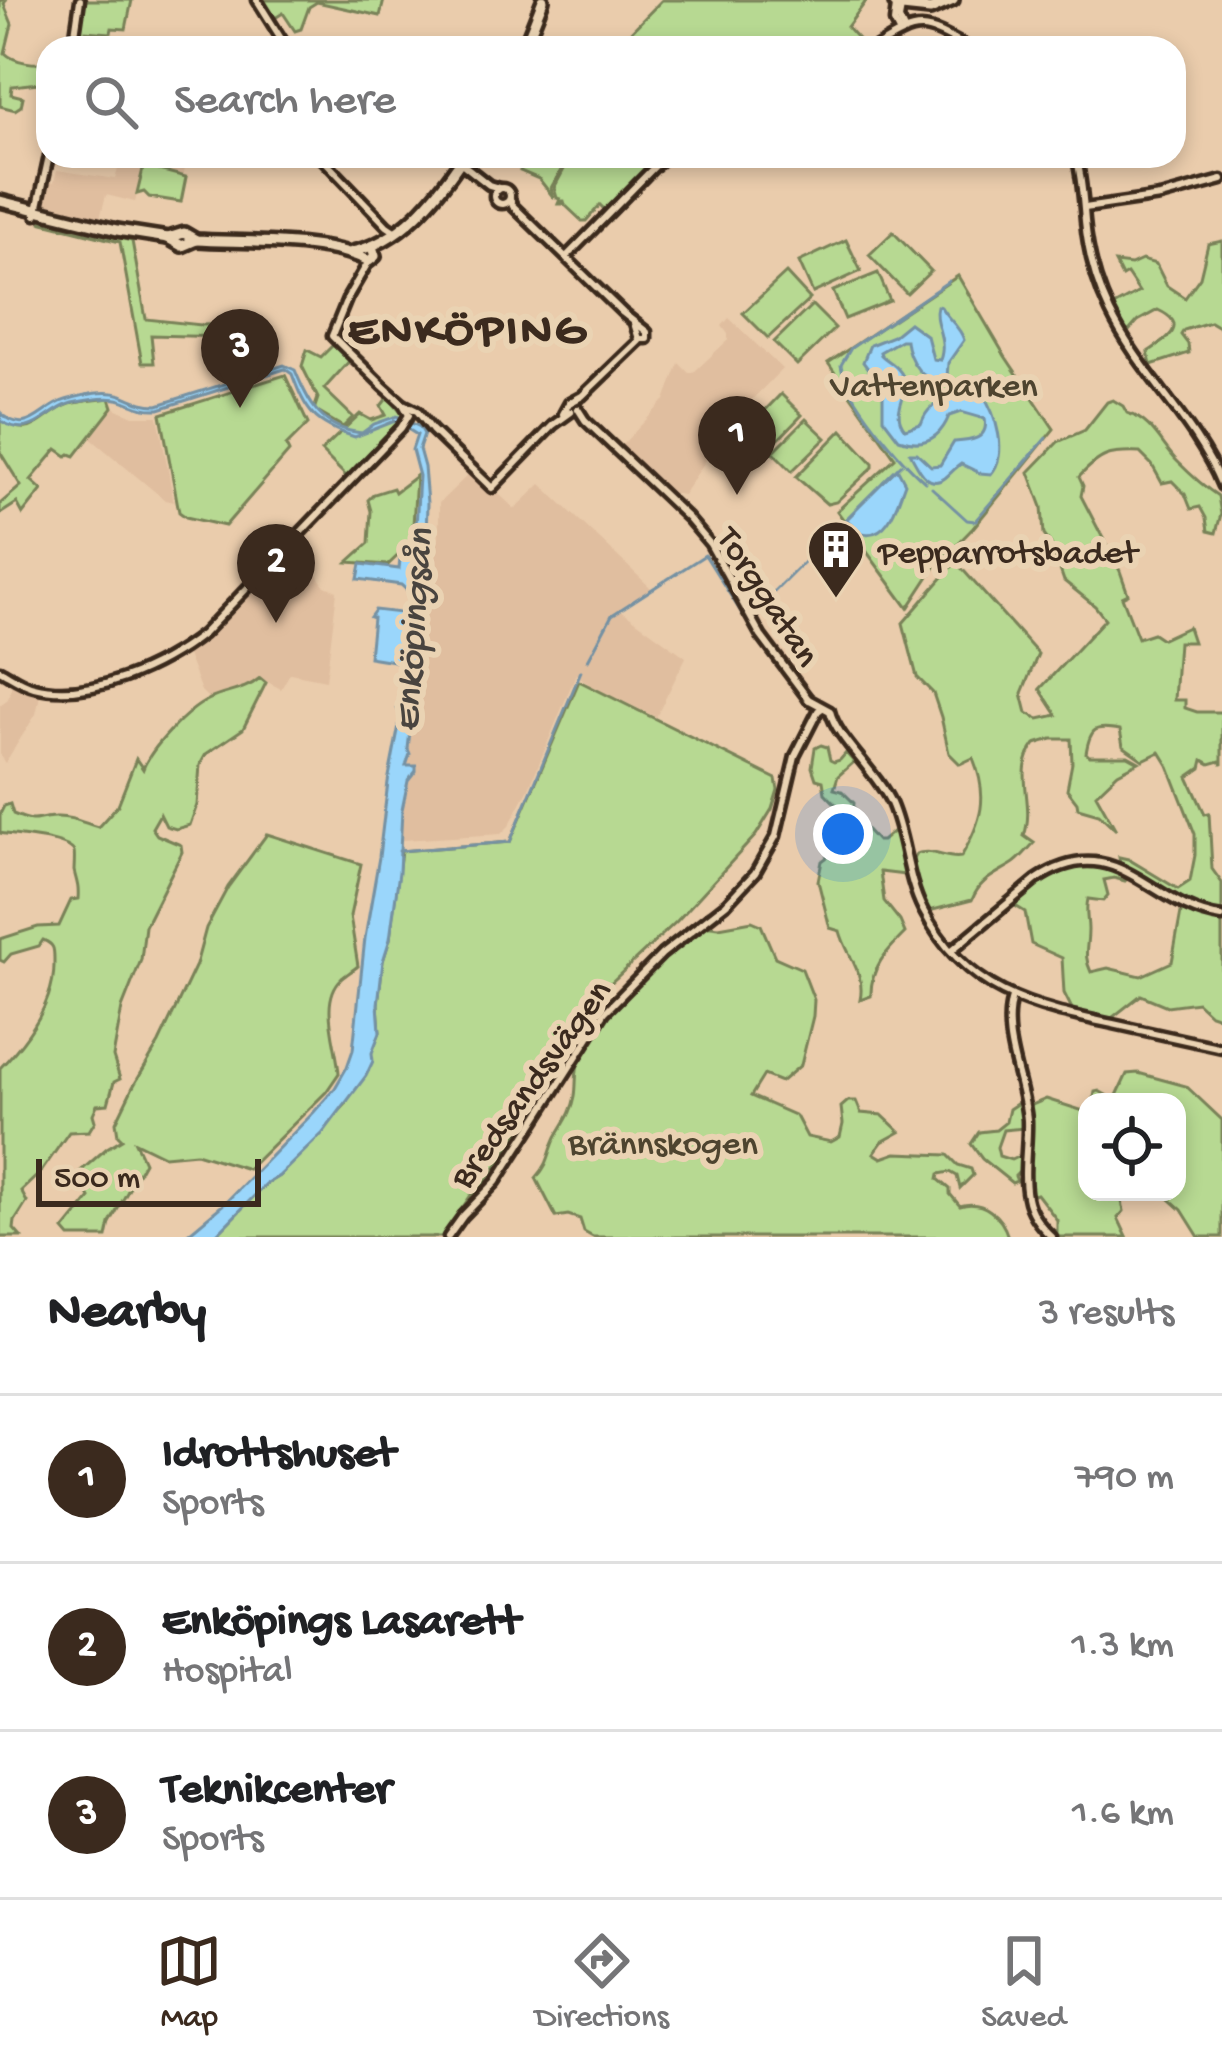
<!DOCTYPE html>
<meta charset="utf-8">
<style>
:root{--surface:#fff;--page:#f6f6f6;--text:#202124;--muted:#757577;--line:#e0e0e0;--accent:#3b2a1e}
body{margin:0;font-family:"Gochi Hand",sans-serif;background:var(--page);color:var(--text)}
.controls{position:absolute;right:36px;bottom:36px;display:grid;overflow:hidden;border-radius:24px;box-shadow:0 6px 18px #0003}
.controls button{width:108px;height:108px;display:grid;place-items:center;padding:0;border:0;border-bottom:3px solid var(--line);background:var(--surface);color:var(--text);font:60px sans-serif}
.scale{position:absolute;left:36px;bottom:30px;width:225px;box-sizing:border-box;padding-left:12px;border:6px solid #3b2a1e;border-top:0;font-size:33px;line-height:42px;white-space:nowrap;color:#3b2a1e;-webkit-text-stroke:9px #ead3b3;paint-order:stroke}
.you{position:absolute;left:843px;top:834px;width:42px;height:42px;margin:-30px;border:9px solid #fff;border-radius:50%;background:#1a73e8;box-shadow:0 0 0 18px #1a73e833}
.badge{display:grid;place-items:center;width:78px;height:78px;border-radius:50%;background:var(--accent);color:#fff;font-size:39px;font-weight:700}
.pin{position:absolute;translate:-50% -99px;filter:drop-shadow(0 3px 6px #0008)}
.pin::after{content:'';position:absolute;top:63px;width:42px;height:36px;background:inherit;clip-path:polygon(0 0,100% 0,50% 100%)}
.list{margin:0;padding:0;list-style:none}
h2{display:flex;justify-content:space-between;align-items:center;height:156px;margin:0;padding:0 48px;font-size:51px}
h2 small{font-size:39px;font-weight:400;color:var(--muted)}
.list li{display:grid;grid-template-columns:78px 1fr auto;gap:36px;align-items:center;box-sizing:border-box;height:168px;padding:0 48px;border-top:3px solid var(--line)}
.list b{display:block;font-size:45px;white-space:nowrap}
.list p{margin:0;font-size:39px;white-space:nowrap;color:var(--muted)}
.list em{font-size:39px;font-style:normal;color:var(--muted)}
.icon{flex:none;width:66px;height:66px;fill:none;stroke:currentColor;stroke-width:2;stroke-linecap:round;stroke-linejoin:round}
.map{position:relative;flex:none;width:1222px;height:1237px;overflow:hidden}
.search{position:absolute;background:var(--surface);box-shadow:0 6px 18px #0003;left:36px;right:36px;top:36px;height:132px;display:flex;align-items:center;gap:30px;box-sizing:border-box;padding:0 42px;border-radius:36px;color:var(--muted);font-size:45px}
.sheet{height:660px;background:var(--surface)}
nav{display:flex;justify-content:space-around;align-items:center;box-sizing:border-box;height:168px;border-top:3px solid var(--line);background:var(--surface);font-size:33px;color:var(--muted)}
nav a{display:grid;justify-items:center;gap:6px}
nav .on{color:var(--accent)}
.map>svg:first-child{display:block}
</style>
<div class="map">
<svg width="1222" height="1237" viewBox="0 0 1222 1237">
<rect width="100%" height="100%" fill="#eaccac"/>
<filter id="ink" filterUnits="userSpaceOnUse"><feTurbulence type="fractalNoise" baseFrequency=".00833" numOctaves="2"/><feDisplacementMap in="SourceGraphic" scale="24" xChannelSelector="R" yChannelSelector="G"/><feConvolveMatrix kernelMatrix="1 2 1 2 8 2 1 2 1" color-interpolation-filters="sRGB"/></filter>
<g filter="url(#ink)">
<g fill="#e0be9f">
<path d="M122 156H171L187 160 177 203 149 198 143 193 137 195 135 202 106 195 99 222 44 208 49 181 54 182 57 170 115 179Z"/>
<path d="M729 318 782 369 733 419 683 495 671 493 622 445 665 400 679 363 689 373H693L728 340V334L722 326Z"/>
<path d="M113 407 133 416H158L174 502 165 500 89 437Z"/>
<path d="M473 470 515 509 541 484 652 589 621 610 686 657 656 717 590 685 576 674 529 788 509 826 501 834 402 840V810L408 781 411 775 410 768 406 766 417 685 427 540 439 539V503Z"/>
<path d="M294 553 316 569 318 577 325 586 337 591 326 680 290 673 281 689 260 678 252 686 209 699 201 691 187 655 188 651 237 605 253 591H259Z"/>
<path d="M13 680 41 691 36 714 5 763 0 756V705L8 699Z"/>
</g>
<g fill="#b7d992" stroke="#798258" stroke-width="3">
<path d="M0 0H6L4 4 12 24 5 53C15 63 35 64 48 63V82L12 86 11 94 23 97 21 106 15 110 0 106Z"/>
<path d="M84 0H132L126 29 112 28 111 33 86 31V48H76Z"/>
<path d="M262 0H384L380 16 317 2 309 7 301 29 295 31 283 13 275 18Z"/>
<path d="M662 0H867L847 27 866 48H615Z"/>
<path d="M525 156H569L551 188 554 198 539 179 520 171Z"/>
<path d="M571 156H661L607 212 600 205 586 221H582L565 205 564 201H561L562 204H558L560 199 557 198 554 188Z"/>
<path d="M145 161 158 165 159 170 186 177 181 202 149 197 144 192 137 194Z"/>
<path d="M45 221 132 241 146 319 201 325 245 324 246 334 225 337 151 335 154 363H142L120 242 40 222Z"/>
<path d="M893 232 931 271 907 294 869 255Z"/>
<path d="M846 240 861 271 813 293 799 262Z"/>
<path d="M1222 241V329L1210 322 1184 330 1181 335 1188 344 1189 353 1151 365 1148 352C1166 340 1191 325 1158 310L1138 321 1129 331H1125L1110 308 1139 292 1127 274 1122 277 1115 263 1131 265 1142 260 1156 264 1167 286 1185 298 1200 277 1208 244Z"/>
<path d="M786 273 810 299 768 338 743 313Z"/>
<path d="M878 273 890 301 845 319 833 291Z"/>
<path d="M958 276 1005 356 1054 429 973 528 935 567 908 608 837 511 895 458 828 363Z"/>
<path d="M812 305 835 328 797 365 774 342Z"/>
<path d="M335 343 352 358 324 389 353 417 343 427 314 410 318 398 302 366 307 350 321 357Z"/>
<path d="M285 375 308 424 286 446 289 452 225 526 186 517 179 512 161 414Z"/>
<path d="M781 394 802 415 769 449 748 428Z"/>
<path d="M388 397 404 416 347 477 321 451 360 414 371 420 386 415 381 406Z"/>
<path d="M110 398 113 407 75 456 70 454 67 456 57 449 31 480 42 490 23 514 17 503 0 514V504L21 486 0 452V418C34 444 40 414 70 404 82 401 97 400 110 398Z"/>
<path d="M1113 400 1123 406 1127 413C1152 420 1162 446 1178 462 1190 474 1204 487 1218 496L1221 514 1216 533 1208 531 1206 518 1200 507 1191 509 1185 494 1172 481 1162 483 1152 465 1140 453C1108 452 1101 454 1079 477L1083 486 1081 496 1120 571 1128 594 1122 597 1138 638 1153 633 1162 639 1188 627 1193 642H1178L1174 700H1185V708L1197 712H1222V765L1220 761 1210 764 1203 760 1201 768 1188 777 1205 814 1209 813 1212 869 1222 883V915L1185 904 1120 864 1119 857 1128 859 1178 889 1190 881 1195 855V834L1168 765 1160 752 1143 760 1123 746 1120 730C1095 725 1090 728 1086 753L1089 756H1128L1139 762 1118 773 1096 794 1116 830 1099 814 1078 808 1077 802 1067 789 1072 763 1071 739H1052L1035 744C1013 773 1036 802 1024 836L1034 843C1027 850 1020 860 1011 865 993 876 980 880 972 900L929 911 917 887 913 859 916 854C933 848 946 860 961 857 982 821 989 797 973 758L960 764 949 753 941 717 933 693 917 677 903 623 956 562 1038 654 1022 693 1027 713 1039 719 1057 715 1040 689 1105 619 1095 606 1064 581 1051 544 1044 535 1042 507 1029 472 1058 442 1085 430 1107 402Z"/>
<path d="M806 419 826 438 792 471 773 452Z"/>
<path d="M842 430 873 463V467L836 502 827 504 796 477Z"/>
<path d="M416 476 412 542 388 565 348 562 369 543 371 511 368 500 374 494 393 488 395 492Z"/>
<path d="M260 678 266 683 243 729 206 754 200 765 197 805 190 825 176 829 166 826 160 814 152 828 157 835 181 845 182 852 145 926 141 960 122 1008 113 1057 120 1079 114 1082 108 1104 97 1105 93 1114 95 1121 89 1131 69 1132 41 1172 21 1191 27 1202 15 1221 14 1229 21 1237H0V1068C27 1040 55 1003 54 963 54 949 55 945 43 940L39 946 11 954 4 962 0 960V939L38 927 59 926 71 900 78 899C79 887 77 883 74 871 74 869 75 855 74 852 68 839 15 836 0 833V814L4 806 10 804 13 814C40 825 30 818 55 817 70 816 84 823 98 827L118 805 136 759 143 769C151 748 187 710 208 700 225 691 244 692 260 678Z"/>
<path d="M579 681 776 779 778 790 772 809 756 835 677 921 586 1006 521 1129 484 1185 471 1195 443 1237H214L266 1184 279 1176 346 1104 349 1096 357 1087 380 1032 378 1004 383 961 390 939 401 851 510 842Z"/>
<path d="M821 745 827 747 830 760 834 762 840 760 846 753 854 762 838 776 834 789 842 791 854 803 853 815 877 841H882L896 829 905 875 880 872 884 901 900 921 905 933C886 952 870 968 871 996L860 1000C866 973 846 955 840 931L830 928 818 881 822 861 842 846 848 817 825 793 823 781 816 779 812 767 815 748Z"/>
<path d="M267 834 361 864 350 916 358 966C353 970 347 974 342 978 318 1000 337 1045 339 1073L326 1092 248 1169 196 1153 164 1156 135 1142 144 1162 110 1223 107 1237H70L64 1230 90 1198 85 1189 68 1182 107 1148 122 1139 118 1135 116 1122 133 1087 159 1043 196 965 206 928 228 887Z"/>
<path d="M1102 865 1130 875 1125 881 1114 878 1104 880 1108 895 1103 901 1088 899C1085 912 1088 918 1088 930 1088 948 1083 955 1091 972L1108 968 1141 976 1172 962 1182 907 1222 919V1018L1210 1014 1197 1002 1167 1006 1141 995 1108 1021 1075 1015 1064 993 1062 958 1031 944 1025 912 1012 904C1043 877 1059 864 1102 865Z"/>
<path d="M752 921 761 925 775 957 802 969 814 1000 813 1016 801 1065 781 1082 764 1075 751 1096 796 1116 807 1137 831 1142 840 1137 843 1124 841 1107 848 1101H856L861 1113 882 1115 900 1132 882 1142 874 1153 882 1158 896 1153 948 1155 958 1165 971 1169 973 1175 960 1188 957 1176 950 1172 939 1174 938 1179 950 1189V1194L960 1206C983 1199 1002 1216 1008 1237H593L584 1232 580 1219 568 1215 556 1217 536 1178C550 1163 548 1154 556 1137 563 1124 572 1113 575 1096 577 1084 575 1072 579 1060 592 1016 665 950 703 925L719 927Z"/>
<path d="M1138 1073 1186 1086 1222 1120V1237H1199L1182 1210 1162 1192H1177V1102H1093L1095 1092 1099 1091 1115 1100 1127 1074Z"/>
<path d="M1046 1099 1087 1112V1192H1120L1124 1211 1118 1218 1127 1237H1057V1220L1037 1194 1029 1196 1027 1107Z"/>
<path d="M1018 1103 1022 1106 1025 1128 1003 1130 997 1147 999 1156 1011 1160 1024 1154V1167L1015 1176 1017 1181 1012 1183 982 1159 971 1144 979 1132 996 1130 1006 1122 1009 1109Z"/>
</g>
<g fill="#9ad6fb" stroke="#7491a3" stroke-width="3">
<path d="M937 306 941 307C948 320 960 326 964 340L948 363 947 379C924 388 907 358 906 340H901L880 352 881 355C886 360 893 363 898 369 918 391 887 408 905 429L921 424C931 396 947 406 968 389L982 393C996 414 1009 454 991 474L980 473 961 464C955 468 951 473 945 478 926 491 917 464 910 453H917L931 466 940 465 954 442C969 441 989 440 985 419L961 412 949 416C940 439 923 447 899 439L883 418V389L863 362 870 345 893 336 909 323 927 336 933 359 940 360C948 338 932 323 937 306Z"/>
<path d="M284 365 295 370C309 404 321 429 362 433L374 424 397 416 420 427 424 434 419 449 424 467 427 503 424 605 408 749 410 754 406 766H416V771L408 781 402 810 399 872 390 939 383 961 378 1004 380 1032 372 1053 373 1061 366 1076 323 1133 279 1176 266 1184 214 1237H184L225 1203 314 1112 335 1088 347 1067 353 1050 365 938 379 857 388 782 401 715 397 708 408 662 402 659 400 662 369 657 373 618 370 617 375 610 409 614 408 624 410 625 415 598 401 585 358 579 361 564 399 569 400 559 415 544 419 476 412 450 417 435 395 421 355 437C314 424 306 412 292 374L285 369 159 409C143 410 136 405 121 400 109 396 86 400 72 403 45 411 33 441 1 421L0 412C28 439 40 407 66 400 84 395 105 389 122 395 136 401 143 405 158 405Z"/>
<path d="M897 468 905 483C898 501 889 540 862 533 860 532 848 521 846 519Z"/>
</g>
<g fill="none" stroke-linecap="round" stroke-linejoin="round">
<g stroke="#7491a3" stroke-width="3">
<path d="M883 482 902 464"/>
<path d="M925 482C901 461 845 396 841 365L851 348 949 281"/>
<path d="M932 488 967 520 975 521 1046 438"/>
<path d="M756 610 855 511"/>
<path d="M588 660 612 615 705 555 744 617"/>
<path d="M399 851 510 842 581 671"/>
</g>
<g stroke="#3b2a1e" stroke-width="15">
<g id="minor">
<path d="M257 0 287 48"/>
<path d="M896 6 894 22 899 32"/>
<path d="M901 8 899 19 904 30"/>
<path d="M73 48 80 0"/>
<path d="M875 48C920 20 924 23 969 48"/>
<path d="M320 156 387 226 396 232"/>
<path d="M1076 156C1082 177 1083 199 1085 221 1088 253 1096 283 1110 312 1140 374 1195 421 1222 486"/>
<path d="M460 162 489 185 499 188"/>
<circle cx="502" cy="196" r="8"/>
<path d="M510 199 513 206 623 313 647 332V339H639L634 323"/>
<path d="M1085 208 1160 197 1222 180"/>
<path d="M36 215 49 156"/>
<path d="M566 257 665 156"/>
<path d="M369 261 348 297 332 336 383 386 403 404 417 411 432 430 492 488 553 425 571 412"/>
<path d="M578 409 585 420 688 518 710 544 761 636 809 700"/>
<path d="M563 414 569 403 582 396 639 341"/>
<path d="M0 670C11 676 22 684 34 687 90 701 161 667 203 634L401 428 409 415 403 404"/>
<path d="M808 699 830 711C836 738 877 772 891 803 906 837 906 877 923 910 965 992 1031 1007 1113 1024 1149 1032 1186 1040 1222 1048"/>
<path d="M952 950 1036 880C1116 826 1150 908 1222 917"/>
<path d="M1012 997C1000 1037 1024 1081 1027 1120 1028 1145 1022 1173 1027 1197 1030 1214 1040 1226 1052 1237"/>
<path d="M448 1237 463 1216 496 1182 605 1012 662 954 726 904 755 873 776 836 795 756 818 711 822 708"/>
</g>
</g>
<g stroke="#3b2a1e" stroke-width="18">
<g id="major">
<path d="M895 4 896 0"/>
<path d="M902 7 930 10 953 0"/>
<path d="M524 48 543 0"/>
<path d="M0 201 117 230 168 238 182 246 196 240"/>
<path d="M168 238 184 233 196 240C245 243 327 239 369 261L375 256 372 247"/>
<path d="M352 252C401 242 436 198 464 156"/>
</g>
</g>
<use href="#minor" stroke="#ead3b3" stroke-width="6"/>
<use href="#major" stroke="#ead3b3" stroke-width="9"/>
</g>
</g>
<defs>
<g id="building-pin" transform="scale(3)"><path d="M0 17L-7.5 6A9.5 9.5 0 1 1 7.5 6Z" fill="#3b2a1e" stroke="#ead3b3"/><path d="M-4-6H4V6H1V3H-1V6H-4ZM-2.5-4.3h1.7v1.8h-1.7ZM.8-4.3h1.7v1.8H.8ZM-2.5-1h1.7V.8h-1.7ZM.8-1h1.7V.8H.8Z" fill="#fff"/></g>
</defs>
<g fill-rule="evenodd">
<use href="#building-pin" x="836" y="549"/>
</g>
<g text-anchor="middle" stroke-width="12" stroke-linejoin="round" paint-order="stroke">
<g font-size="36" fill="#4e442f" stroke="#ead3b3">
<text x="934" y="395">Vattenparken</text>
<text x="663" y="1153">Brännskogen</text>
</g>
<g font-size="36" fill="#3b2a1e" stroke="#ead3b3" text-anchor="start">
<text x="878" y="562">Pepparrotsbadet</text>
</g>
<g font-size="36" fill="#3b2a1e" stroke="#ead3b3">
<text transform="translate(771 595) rotate(57)" y="13">Torggatan</text>
<text transform="translate(528 1082) rotate(-54)" y="13">Bredsandsvägen</text>
</g>
<g font-size="39" font-style="italic" fill="#49443f" stroke="#ead3b3">
<text transform="translate(410 630) rotate(-86)" y="14">Enköpingsån</text>
</g>
<g font-size="48" font-weight="bold" letter-spacing="3" fill="#3b2a1e" stroke="#ead3b3">
<text x="468" y="342">ENKÖPING</text>
</g>
</g>
</svg>
<div class="controls">
<button><svg class="icon" aria-label="locate" viewBox="0 0 24 24"><circle cx="12" cy="12" r="6"/><path d="M12 2v4M12 18v4M2 12h4M18 12h4"/></svg></button>
</div>
<div class="scale">500 m</div>
<div class="you"></div>
<div class="pin badge" style="left:737px;top:495px">1</div>
<div class="pin badge" style="left:276px;top:623px">2</div>
<div class="pin badge" style="left:240px;top:408px">3</div>
<div class="search"><svg class="icon" aria-label="search" viewBox="0 0 24 24"><circle cx="10" cy="10" r="6"/><path d="M15 15l6 6"/></svg>Search here</div>
</div>
<section class="sheet">
<h2>Nearby<small>3 results</small></h2>
<ul class="list">
<li><span class="badge">1</span><div><b>Idrottshuset</b><p>Sports</p></div><em>790 m</em></li>
<li><span class="badge">2</span><div><b>Enköpings Lasarett</b><p>Hospital</p></div><em>1.3 km</em></li>
<li><span class="badge">3</span><div><b>Teknikcenter</b><p>Sports</p></div><em>1.6 km</em></li>
</ul>
</section>
<nav>
<a class="on"><svg class="icon" aria-label="map" viewBox="0 0 24 24"><path d="M3 6l6-2 6 2 6-2v14l-6 2-6-2-6 2zM9 4v14M15 6v14"/></svg>Map</a>
<a><svg class="icon" aria-label="directions" viewBox="0 0 24 24"><path d="M12 3l9 9-9 9-9-9zM9 14v-3h6M13 9l2 2-2 2"/></svg>Directions</a>
<a><svg class="icon" aria-label="saved" viewBox="0 0 24 24"><path d="M7 4h10v16l-5-4-5 4z"/></svg>Saved</a>
</nav>
